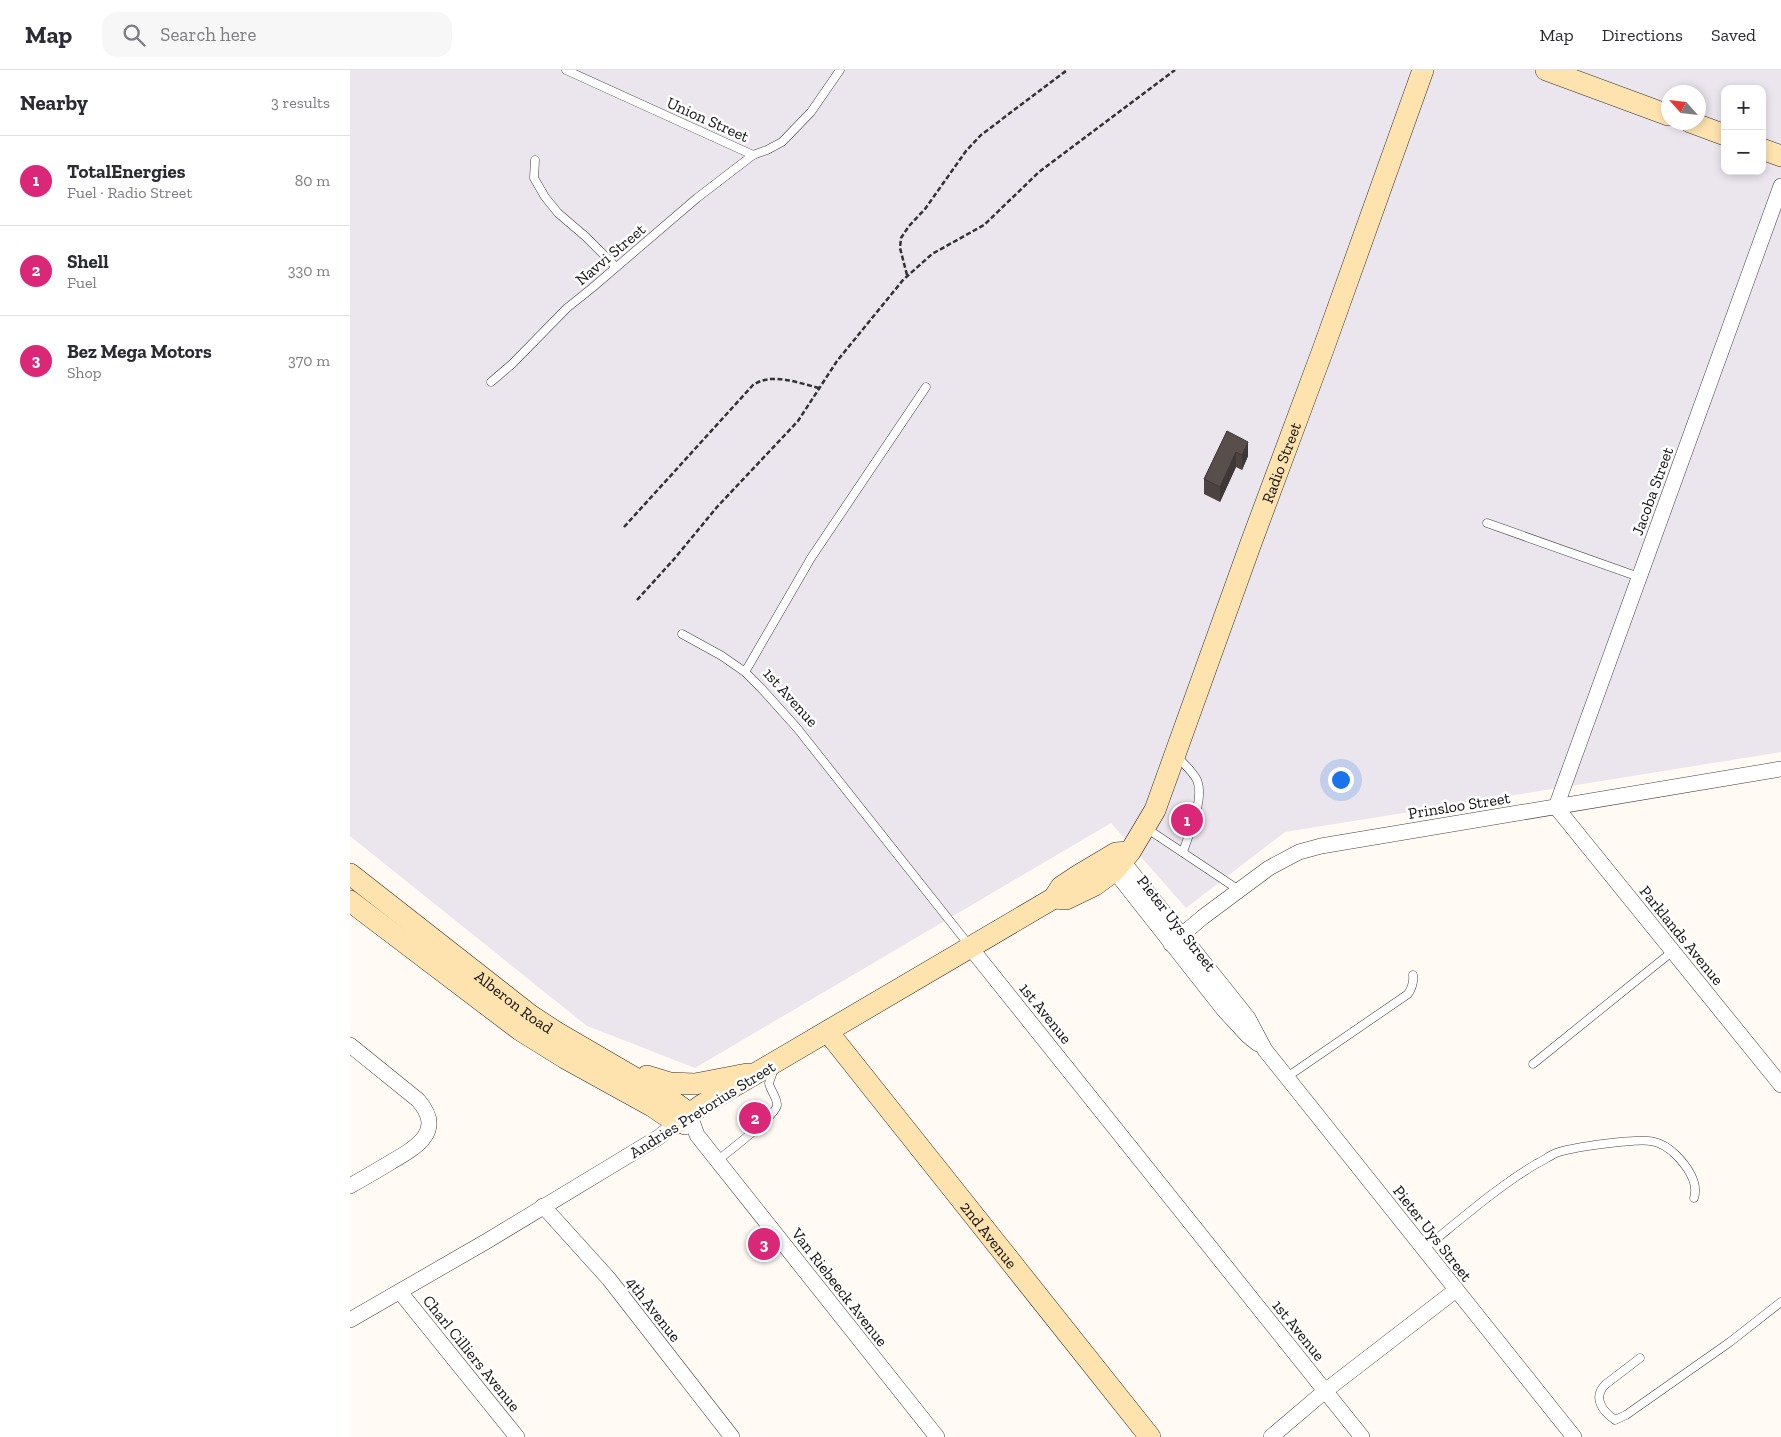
<!DOCTYPE html>
<meta charset="utf-8">
<style>
:root{--surface:#fff;--page:#f7f7f7;--text:#2b2b33;--muted:#7c7c81;--line:#e1e1e2;--accent:#db2777}
body{margin:0;font-family:"Zilla Slab",serif;background:var(--page);color:var(--text)}
.controls{position:absolute;right:15px;top:15px;display:grid;overflow:hidden;border-radius:10px;box-shadow:0 2px 8px #0003}
.controls button{width:45px;height:45px;display:grid;place-items:center;padding:0;border:0;border-bottom:1px solid var(--line);background:var(--surface);color:var(--text);font:25px sans-serif}
.compass{position:absolute;left:1311px;top:15px;width:45px;height:45px;border-radius:50%;background:var(--surface);box-shadow:0 2px 8px #0003;rotate:297deg}
.you{position:absolute;left:990px;top:709px;width:18px;height:18px;margin:-12px;border:4px solid #fff;border-radius:50%;background:#1a73e8;box-shadow:0 0 0 8px #1a73e833}
.badge{display:grid;place-items:center;width:32px;height:32px;border-radius:50%;background:var(--accent);color:#fff;font-size:16px;font-weight:700}
.pin{position:absolute;translate:-50% -50%;border:2px solid #fff;box-shadow:0 1px 5px #0006}
.list{margin:0;padding:0;list-style:none}
h2{display:flex;justify-content:space-between;align-items:center;height:65px;margin:0;padding:0 20px;font-size:21px}
h2 small{font-size:16px;font-weight:400;color:var(--muted)}
.list li{display:grid;grid-template-columns:32px 1fr auto;gap:15px;align-items:center;box-sizing:border-box;height:90px;padding:0 20px;border-top:1px solid var(--line)}
.list b{display:block;font-size:19px;white-space:nowrap}
.list p{margin:0;font-size:16px;white-space:nowrap;color:var(--muted)}
.list em{font-size:16px;font-style:normal;color:var(--muted)}
.icon{flex:none;width:28px;height:28px;fill:none;stroke:currentColor;stroke-width:2;stroke-linecap:round;stroke-linejoin:round}
.map{position:relative;flex:none;width:1431px;height:1367px;overflow:hidden}
header{display:flex;align-items:center;gap:30px;box-sizing:border-box;height:70px;padding:0 25px;background:var(--surface);border-bottom:1px solid var(--line)}
header strong{font-size:24px}
nav{display:flex;gap:28px;margin-inline-start:auto;font-size:18px}
.search{width:350px;height:45px;background:var(--page);display:flex;align-items:center;gap:12px;box-sizing:border-box;padding:0 18px;border-radius:15px;color:var(--muted);font-size:19px}
main{display:flex}
aside{flex:1;background:var(--surface)}
.map>svg:first-child{display:block}
</style>
<header>
<strong>Map</strong>
<div class="search"><svg class="icon" aria-label="search" viewBox="0 0 24 24"><circle cx="10" cy="10" r="6"/><path d="M15 15l6 6"/></svg>Search here</div>
<nav><a>Map</a><a>Directions</a><a>Saved</a></nav>
</header>
<main>
<aside>
<h2>Nearby<small>3 results</small></h2>
<ul class="list">
<li><span class="badge">1</span><div><b>TotalEnergies</b><p>Fuel · Radio Street</p></div><em>80 m</em></li>
<li><span class="badge">2</span><div><b>Shell</b><p>Fuel</p></div><em>330 m</em></li>
<li><span class="badge">3</span><div><b>Bez Mega Motors</b><p>Shop</p></div><em>370 m</em></li>
</ul>
</aside>
<div class="map">
<svg width="1431" height="1367" viewBox="0 0 1431 1367">
<rect width="100%" height="100%" fill="#fffaf3"/>
<path fill="#ebe5ee" fill-rule="evenodd" d="M0 0H1431V682L935 762 836 838 761 753 345 998 237 956 0 766ZM1375 19H1412V101H1375ZM1318 22H1348V52H1318Z"/>
<g fill="none" stroke-linecap="round" stroke-linejoin="round">
<g stroke="#434343" stroke-width="9">
<g id="lane">
<path d="M216 0 403 85"/>
<path d="M185 90 184 108 195 127 208 143 236 167 266 197"/>
<path d="M141 312 162 294 217 238 242 218 347 128 403 85 417 80 432 72 461 42 490 0"/>
<path d="M1137 453 1289 507"/>
<path d="M332 564 372 586 395 602 411 618 447 658 619 875"/>
<path d="M395 602 461 488 576 317"/>
<path d="M827 686C833 693 843 702 847 710 855 729 839 763 833 782"/>
<path d="M796 758 889 820"/>
<path d="M1183 994 1323 881"/>
<path d="M937 1007 1058 924C1062 918 1064 913 1063 905"/>
<path d="M368 1090C379 1081 426 1046 427 1035 427 1027 420 1020 419 1013L424 999"/>
<path d="M1074 1179C1110 1150 1146 1118 1186 1094 1193 1091 1199 1086 1206 1083 1223 1077 1252 1074 1270 1072 1294 1070 1308 1067 1326 1085 1337 1096 1349 1113 1344 1128"/>
<path d="M1290 1288 1256 1314C1242 1327 1252 1341 1265 1350L1276 1345 1380 1272 1431 1232"/>
</g>
</g>
<g stroke="#434343" stroke-width="16">
<g id="street">
<path d="M1431 116 1206 737 1431 1015"/>
<path d="M767 784 898 948 915 980 1224 1367"/>
<path d="M759 794 874 940 898 966 908 974"/>
<path d="M821 874 853 847 919 798 949 782 971 776 1431 699"/>
<path d="M620 877 1012 1367"/>
<path d="M0 975 68 1030C95 1061 67 1077 41 1092 28 1100 14 1108 0 1116"/>
<path d="M339 1043 347 1065 587 1367"/>
<path d="M193 1136 259 1209 382 1367"/>
<path d="M50 1222 167 1367"/>
<path d="M0 1250 137 1171 309 1067 327 1053 335 1057"/>
<path d="M921 1367 975 1321 1106 1220"/>
</g>
</g>
<g stroke="#323232" stroke-width="22">
<g id="secondary">
<path d="M1196 0 1318 45"/>
<path d="M1340 52 1375 65"/>
<path d="M1412 79 1431 86"/>
<path id="s1" d="M0 804 180 945 206 962 314 1025 339 1043"/>
<path id="s2" d="M704 828 716 829 745 815 764 801 780 782 805 740 901 473 974 277 1073 0"/>
<path d="M0 831 170 960 215 988 302 1036 327 1053 352 1035 704 828 711 817 729 805 766 783 778 782"/>
<path id="s3" d="M478 962 800 1367"/>
<path d="M297 1006 320 1013 345 1014 397 1004"/>
</g>
</g>
<g stroke="#323232" stroke-width="2.5" stroke-dasharray="5 2.5" stroke-linecap="butt">
<path d="M557 205 550 178 551 168 559 156 575 139 616 81 631 65 717 0"/>
<path d="M274 457 403 315C422 302 448 313 469 318"/>
<path d="M287 530 325 488 367 437 448 351 487 291 553 210 582 184 634 155 689 102 825 0"/>
</g>
<use href="#lane" stroke="#fff" stroke-width="8"/>
<use href="#street" stroke="#fff" stroke-width="15"/>
<use href="#secondary" stroke="#fee3af" stroke-width="21"/>
</g>
<path fill="#4c4341" d="M877 361 898 386 892 400 886 397 870 432 854 424V409Z"/>
<g fill="#3e3735">
<path d="M898 372V386L892 400V385Z"/>
<path d="M886 382V397L870 432V417Z"/>
</g>
<path fill="#584e4c" stroke="#3e3735" d="M877 361 898 372 892 385 886 382 870 417 854 409Z"/>
<g text-anchor="middle" stroke-width="5" stroke-linejoin="round" paint-order="stroke">
<g font-size="16" fill="#101010" stroke="#fff">
<text transform="translate(358 49) rotate(24)" y="6">Union Street</text>
<text transform="translate(260 184) rotate(-40)" y="6">Navvi Street</text>
<text dy="6" stroke="none"><textPath href="#s2" startOffset="511">Radio Street</textPath></text>
<text transform="translate(1302 421) rotate(-70)" y="6">Jacoba Street</text>
<text transform="translate(441 627) rotate(48)" y="6">1st Avenue</text>
<text transform="translate(1109 735) rotate(-9)" y="6">Prinsloo Street</text>
<text transform="translate(827 853) rotate(52)" y="6">Pieter Uys Street</text>
<text transform="translate(1332 865) rotate(51)" y="6">Parklands Avenue</text>
<text dy="6" stroke="none"><textPath href="#s1" startOffset="208">Alberon Road</textPath></text>
<text transform="translate(696 943) rotate(51)" y="6">1st Avenue</text>
<text transform="translate(352 1039) rotate(-32)" y="6">Andries Pretorius Street</text>
<text transform="translate(1083 1163) rotate(52)" y="6">Pieter Uys Street</text>
<text dy="6" stroke="none"><textPath href="#s3" startOffset="259">2nd Avenue</textPath></text>
<text transform="translate(490 1217) rotate(52)" y="6">Van Riebeeck Avenue</text>
<text transform="translate(304 1239) rotate(52)" y="6">4th Avenue</text>
<text transform="translate(949 1260) rotate(51)" y="6">1st Avenue</text>
<text transform="translate(122 1283) rotate(51)" y="6">Charl Cilliers Avenue</text>
</g>
</g>
</svg>
<div class="controls">
<button>+</button>
<button>−</button>
</div>
<svg class="compass" viewBox="-18 -18 36 36"><path d="M0-13l5 13h-10z" fill="#e53935"/><path d="M0 13l5-13h-10z" fill="#7c7c81"/></svg>
<div class="you"></div>
<div class="pin badge" style="left:837px;top:750px">1</div>
<div class="pin badge" style="left:405px;top:1048px">2</div>
<div class="pin badge" style="left:414px;top:1174px">3</div>
</div>
</main>
